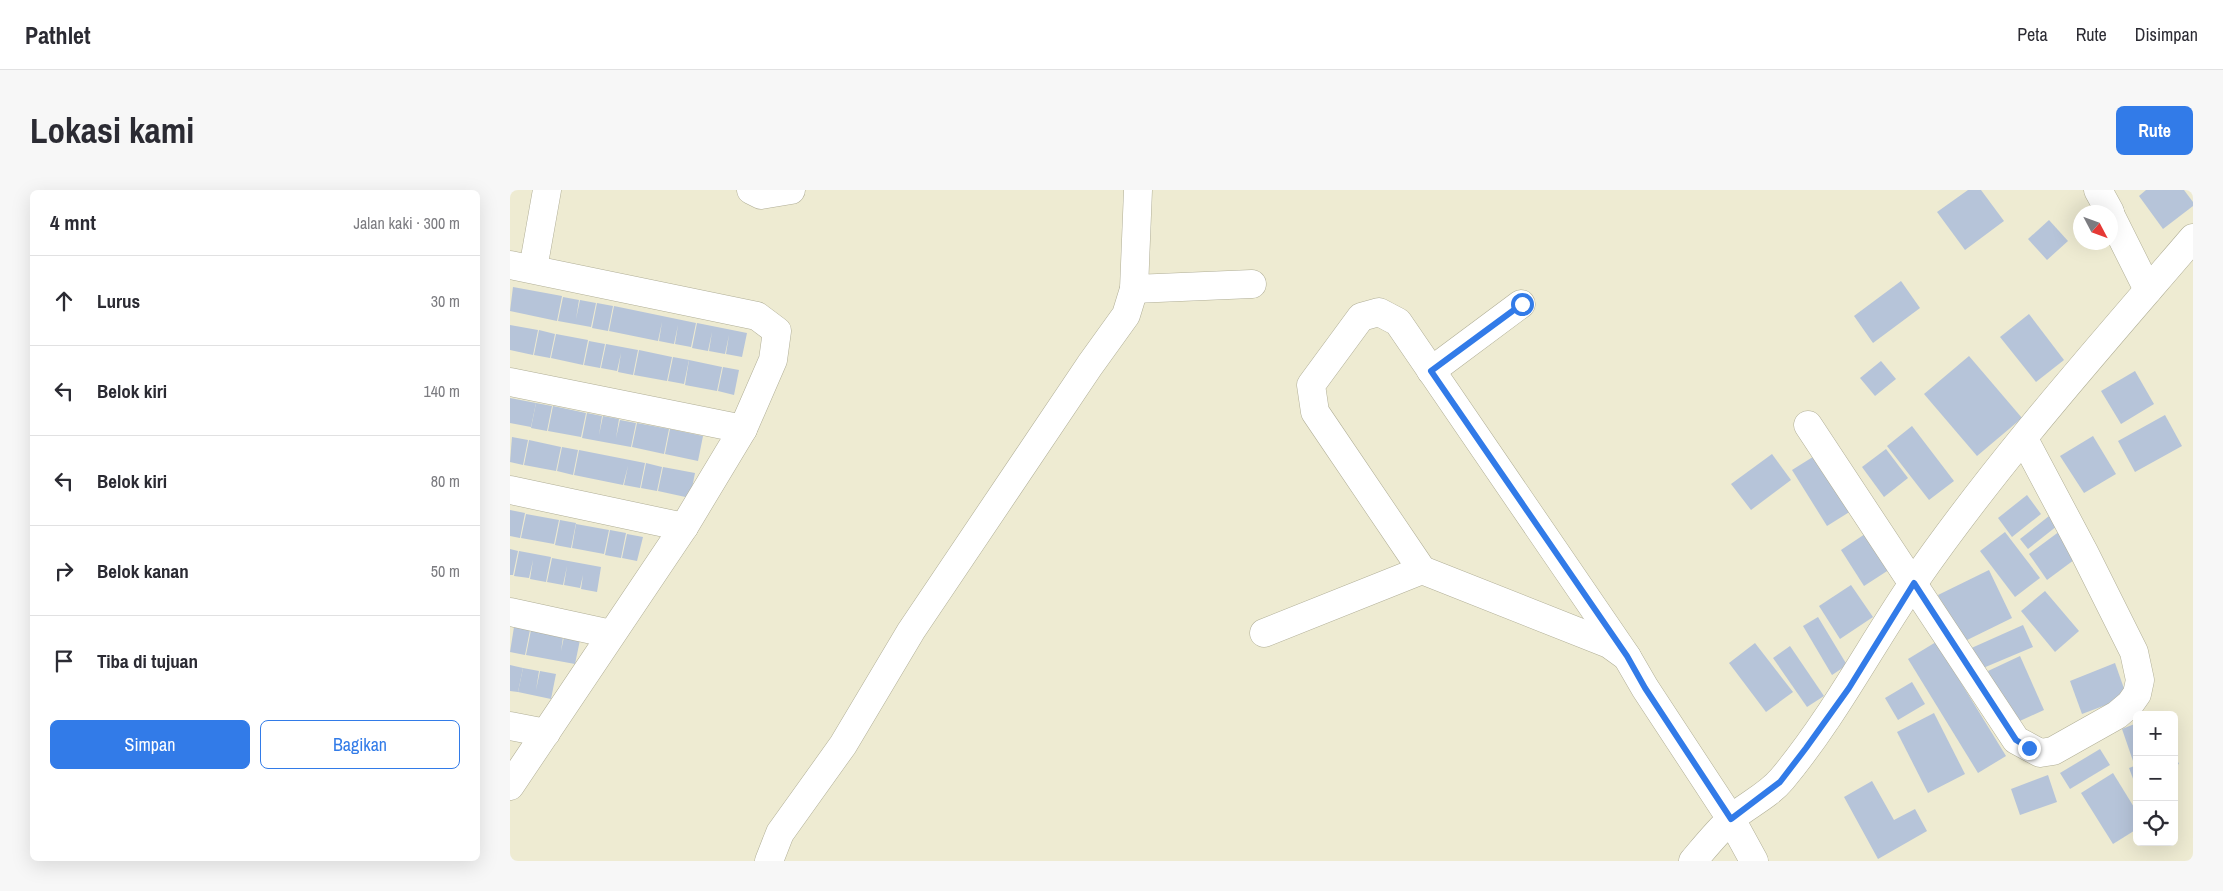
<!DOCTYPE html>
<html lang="id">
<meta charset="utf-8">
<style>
:root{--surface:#fff;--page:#f7f7f7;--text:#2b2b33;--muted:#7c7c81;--line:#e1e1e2;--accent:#327be8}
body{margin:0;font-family:"Archivo Narrow",sans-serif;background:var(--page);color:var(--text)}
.controls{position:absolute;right:15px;bottom:15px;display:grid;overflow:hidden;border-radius:8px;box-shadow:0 5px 20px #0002}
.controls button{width:45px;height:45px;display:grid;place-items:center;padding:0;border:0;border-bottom:1px solid var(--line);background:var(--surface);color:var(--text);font:25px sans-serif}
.compass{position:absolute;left:1563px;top:15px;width:45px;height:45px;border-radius:50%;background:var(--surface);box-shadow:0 5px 20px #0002;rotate:131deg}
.stop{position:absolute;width:15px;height:15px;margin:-11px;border:4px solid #327be8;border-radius:50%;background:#fff}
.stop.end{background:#327be8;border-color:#fff;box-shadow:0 1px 5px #0008}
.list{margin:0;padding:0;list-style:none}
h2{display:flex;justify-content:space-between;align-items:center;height:65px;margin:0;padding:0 20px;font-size:21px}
h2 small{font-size:16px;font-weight:400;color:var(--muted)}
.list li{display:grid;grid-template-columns:32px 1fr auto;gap:15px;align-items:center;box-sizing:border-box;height:90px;padding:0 20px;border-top:1px solid var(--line)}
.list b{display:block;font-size:19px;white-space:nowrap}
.list em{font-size:16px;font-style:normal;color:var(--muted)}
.actions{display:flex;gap:10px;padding:15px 20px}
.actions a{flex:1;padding:11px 0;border:1px solid var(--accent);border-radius:8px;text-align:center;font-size:18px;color:var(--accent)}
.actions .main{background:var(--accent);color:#fff}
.icon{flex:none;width:28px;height:28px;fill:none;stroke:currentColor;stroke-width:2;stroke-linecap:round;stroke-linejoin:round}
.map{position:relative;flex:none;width:1683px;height:671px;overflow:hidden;border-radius:8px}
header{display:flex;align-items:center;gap:30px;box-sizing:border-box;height:70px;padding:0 25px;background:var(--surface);border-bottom:1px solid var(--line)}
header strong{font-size:24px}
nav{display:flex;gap:28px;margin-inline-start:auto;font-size:18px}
.intro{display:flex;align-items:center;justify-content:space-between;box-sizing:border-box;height:120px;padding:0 30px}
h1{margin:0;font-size:35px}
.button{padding:12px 22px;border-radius:8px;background:var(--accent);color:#fff;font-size:18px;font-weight:700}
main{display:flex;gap:30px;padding:0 30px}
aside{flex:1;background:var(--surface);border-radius:8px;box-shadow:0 5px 20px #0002}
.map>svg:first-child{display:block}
</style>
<header>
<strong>Pathlet</strong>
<nav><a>Peta</a><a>Rute</a><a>Disimpan</a></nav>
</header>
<div class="intro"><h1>Lokasi kami</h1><a class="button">Rute</a></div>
<main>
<aside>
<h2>4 mnt<small>Jalan kaki · 300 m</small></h2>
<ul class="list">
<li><svg class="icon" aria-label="ahead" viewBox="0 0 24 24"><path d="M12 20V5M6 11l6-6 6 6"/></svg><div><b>Lurus</b></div><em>30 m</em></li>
<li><svg class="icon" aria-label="left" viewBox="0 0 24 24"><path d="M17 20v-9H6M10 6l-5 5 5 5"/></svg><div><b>Belok kiri</b></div><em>140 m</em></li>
<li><svg class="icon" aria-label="left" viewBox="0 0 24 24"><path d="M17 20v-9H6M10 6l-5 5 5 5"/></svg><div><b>Belok kiri</b></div><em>80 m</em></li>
<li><svg class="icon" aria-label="right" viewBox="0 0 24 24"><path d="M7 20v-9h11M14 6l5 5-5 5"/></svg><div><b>Belok kanan</b></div><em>50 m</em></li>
<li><svg class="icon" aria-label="arrive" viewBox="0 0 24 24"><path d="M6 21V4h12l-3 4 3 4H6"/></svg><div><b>Tiba di tujuan</b></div></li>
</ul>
<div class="actions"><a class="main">Simpan</a><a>Bagikan</a></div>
</aside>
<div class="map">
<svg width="1683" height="671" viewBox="0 0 1683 671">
<rect width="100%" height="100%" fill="#eeebd2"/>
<g fill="#b6c4d9">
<path d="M1458 0H1471L1494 31 1455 60 1427 22Z"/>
<path d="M1636 0H1674L1683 12V16L1653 39 1629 6Z"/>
<path d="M1539 30 1558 51 1537 70 1518 49Z"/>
<path d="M1391 91 1410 118 1363 153 1344 126Z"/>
<path d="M3 97 52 106 47 131 0 121Z"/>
<path d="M53 107 69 110 66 129 70 110 86 113 81 137 48 131Z"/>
<path d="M87 113 103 116 98 141 82 138Z"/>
<path d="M104 116 186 133 181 157 165 154 168 135 164 154 149 151 152 132 148 151 99 141Z"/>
<path d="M1519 124 1554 170 1526 192 1490 147Z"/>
<path d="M187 133 237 143 232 167 216 164 219 145 215 164 199 161 202 142 198 161 182 158Z"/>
<path d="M0 135 28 140 23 165 0 160Z"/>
<path d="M29 140 45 144 40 168 24 165Z"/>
<path d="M46 144 78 150 73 175 41 168Z"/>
<path d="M79 151 95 154 90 178 74 175Z"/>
<path d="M96 154 128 160 123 185 108 182 111 163 107 181 91 178Z"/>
<path d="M129 160 162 167 157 191 124 185Z"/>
<path d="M1459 166 1512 228 1467 266 1414 204Z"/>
<path d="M163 167 179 170 174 194 158 191Z"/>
<path d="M179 170 212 177 207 201 175 195Z"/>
<path d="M1371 171 1386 189 1365 206 1350 188Z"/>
<path d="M213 177 229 180 224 205 208 201Z"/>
<path d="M1625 181 1644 214 1611 234 1591 201Z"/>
<path d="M0 208 26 213 21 237 0 233Z"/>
<path d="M26 213 42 216 37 241 21 238Z"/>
<path d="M43 216 76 223 71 247 38 241Z"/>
<path d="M77 223 92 226 89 245 93 226 109 229 106 248 110 230 126 233 121 257 72 248Z"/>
<path d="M1655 225 1672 256 1625 282 1608 251Z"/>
<path d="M127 233 159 239 154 264 122 257Z"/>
<path d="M1402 236 1444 291 1419 310 1377 256Z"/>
<path d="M160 239 193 246 188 271 155 264Z"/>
<path d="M1583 246 1606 284 1574 303 1550 266Z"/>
<path d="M2 247 18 250 13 275 0 272Z"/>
<path d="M19 250 51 257 46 281 14 275Z"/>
<path d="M52 257 68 260 63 285 47 281Z"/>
<path d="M1376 259 1398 288 1374 307 1352 277Z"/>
<path d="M69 260 135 273 130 298 114 295 118 276 113 295 64 285Z"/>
<path d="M1262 264 1281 290 1241 320 1221 294Z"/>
<path d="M1306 265 1341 321 1317 336 1282 280Z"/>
<path d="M136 273 152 277 147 301 131 298Z"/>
<path d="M153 277 185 283 180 308 148 301Z"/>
<path d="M1517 305 1531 324 1502 347 1488 328Z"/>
<path d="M0 320 15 323 10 348 0 346Z"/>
<path d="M16 324 49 330 44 354 11 348Z"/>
<path d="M1539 326 1547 336 1518 359 1510 349Z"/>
<path d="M50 330 66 333 61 358 45 355Z"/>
<path d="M66 334 99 340 94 364 62 358Z"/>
<path d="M1364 338 1388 374 1354 396 1331 360Z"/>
<path d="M100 340 116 343 111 368 95 365Z"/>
<path d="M1550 341 1568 367 1537 390 1519 364Z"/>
<path d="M1495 342 1530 388 1505 407 1470 361Z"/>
<path d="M117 344 133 347 127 371 112 368Z"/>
<path d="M0 359 8 361 3 385H0Z"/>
<path d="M9 361 41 367 36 392 20 389 23 370 19 388 4 386Z"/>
<path d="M42 368 91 377 87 402 71 399 73 385 70 398 54 395 57 376 53 395 37 392Z"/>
<path d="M1479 380 1502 428 1451 453 1428 405Z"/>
<path d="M1341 395 1363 427 1330 449 1309 416Z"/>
<path d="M1535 401 1569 441 1545 462 1511 421Z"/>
<path d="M1308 427 1337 475 1322 485 1293 436Z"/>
<path d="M1513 435 1523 457 1466 481 1457 460Z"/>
<path d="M4 437 20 440 15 465 0 462Z"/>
<path d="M21 440 53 447 51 461 54 447 70 450 65 474 16 465Z"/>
<path d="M1426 452 1496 566 1468 583 1398 469Z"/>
<path d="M1245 453 1283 502 1256 522 1219 473Z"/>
<path d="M1280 456 1314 506 1297 517 1263 468Z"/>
<path d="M1510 466 1534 520 1501 535 1478 481Z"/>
<path d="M1605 473 1617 507 1572 524 1560 491Z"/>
<path d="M0 475 13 478 8 502 0 501Z"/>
<path d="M13 478 29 481 26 500 30 481 46 484 41 509 8 502Z"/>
<path d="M1402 492 1415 514 1388 530 1375 508Z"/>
<path d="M1424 523 1455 584 1418 603 1387 542Z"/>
<path d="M1627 533V570L1623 571 1612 539Z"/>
<path d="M1590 559 1600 575 1560 599 1550 583Z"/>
<path d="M1664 563 1669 574 1664 576Z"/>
<path d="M1627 575V593L1625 594 1619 578Z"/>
<path d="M1603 583 1627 622V639L1603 654 1571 603Z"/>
<path d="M1538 585 1547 612 1510 625 1501 599Z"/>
<path d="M1362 591 1384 630 1405 619 1417 641 1368 669 1334 607Z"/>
</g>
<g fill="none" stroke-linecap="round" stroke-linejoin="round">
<g stroke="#b0ae96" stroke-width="29">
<g id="minor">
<path d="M241 0 251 5 281 0"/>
<path d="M1588 0 1600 22"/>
<path d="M1600 24 1638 100"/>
<path d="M0 75 247 126 267 141 263 170 233 239 174 337 0 596"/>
<path d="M23 79 37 0"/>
<path d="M624 99 742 94"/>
<path d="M921 181 1011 114"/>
<path d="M0 192 233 239"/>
<path d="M1298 235 1506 550 1530 563 1543 561 1607 525 1620 514 1627 504 1630 490 1624 462 1574 362 1514 249"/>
<path d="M0 300 174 337"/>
<path d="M912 380 805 222 801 195 851 127 869 122 888 132 1117 467"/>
<path d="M0 422 101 444"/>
<path d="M754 443 912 380 1099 454 1117 467 1135 498 1221 629 1244 671"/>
<path d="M0 536 36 543"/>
<path d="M259 671 270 643 333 555 401 441 580 175 616 125 624 99 628 0"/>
</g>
</g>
<g stroke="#b0ae96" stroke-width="29">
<path id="tertiary" d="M1183 671C1195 657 1207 642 1221 629 1237 615 1258 606 1272 589 1323 528 1359 458 1404 392 1488 271 1587 160 1683 48"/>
</g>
<use href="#minor" stroke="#fff" stroke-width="28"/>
<use href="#tertiary" stroke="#fff" stroke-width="28"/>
</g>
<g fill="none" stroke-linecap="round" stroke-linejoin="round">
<path stroke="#327be8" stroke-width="6" d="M1012 114 921 181 1117 466 1135 498 1221 629 1270 592 1296 558 1339 498 1404 393 1506 550 1519 558"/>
</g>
</svg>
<div class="controls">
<button>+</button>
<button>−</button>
<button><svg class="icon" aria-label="locate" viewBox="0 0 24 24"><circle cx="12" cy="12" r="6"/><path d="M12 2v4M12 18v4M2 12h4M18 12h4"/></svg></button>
</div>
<svg class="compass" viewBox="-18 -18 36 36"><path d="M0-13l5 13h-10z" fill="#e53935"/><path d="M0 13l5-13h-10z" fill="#7c7c81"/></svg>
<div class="stop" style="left:1012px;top:114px"></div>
<div class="stop end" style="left:1519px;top:558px"></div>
</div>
</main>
